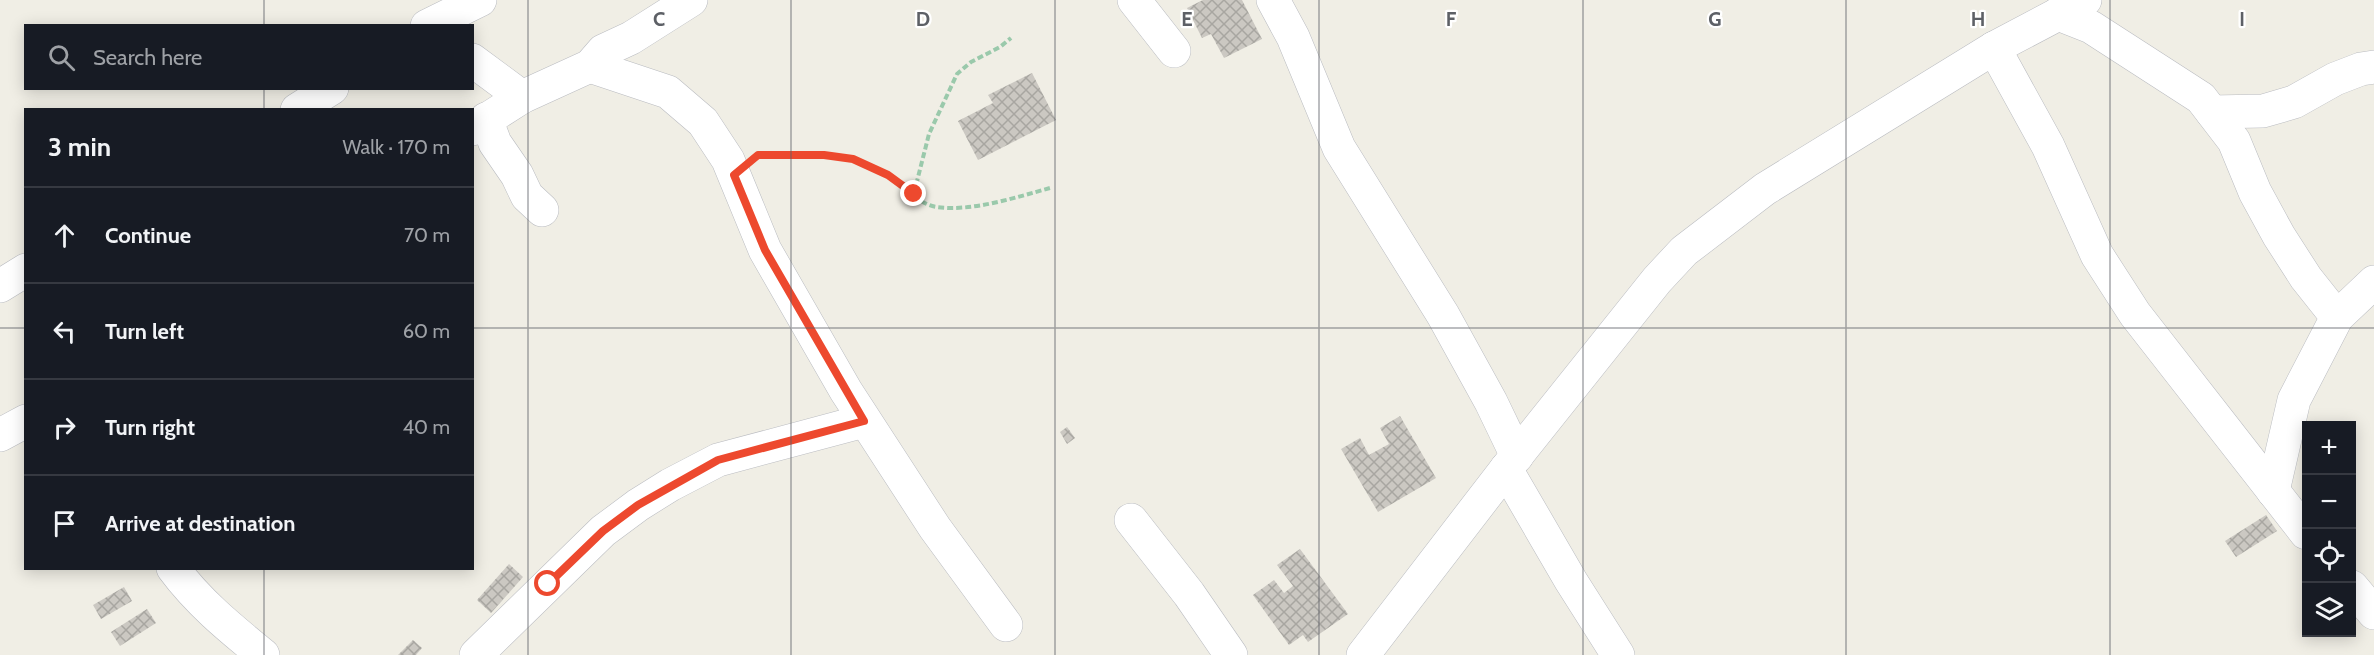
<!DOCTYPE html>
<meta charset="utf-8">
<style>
:root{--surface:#171b24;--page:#242831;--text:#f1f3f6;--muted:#9ea1a6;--line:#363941}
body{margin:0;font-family:Cabin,sans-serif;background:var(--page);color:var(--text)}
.controls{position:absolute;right:18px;bottom:18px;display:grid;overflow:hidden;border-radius:0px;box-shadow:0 3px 15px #0003}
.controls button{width:54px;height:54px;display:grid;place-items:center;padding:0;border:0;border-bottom:2px solid var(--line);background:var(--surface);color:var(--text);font:30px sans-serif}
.stop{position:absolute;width:18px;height:18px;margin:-14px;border:4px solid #ed492e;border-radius:50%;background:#fff}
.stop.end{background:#ed492e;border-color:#fff;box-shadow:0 2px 6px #0008}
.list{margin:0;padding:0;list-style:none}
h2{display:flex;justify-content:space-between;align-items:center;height:78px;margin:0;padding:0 24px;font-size:26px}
h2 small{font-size:20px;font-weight:400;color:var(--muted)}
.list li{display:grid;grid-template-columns:39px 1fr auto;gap:18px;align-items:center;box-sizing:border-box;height:96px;padding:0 24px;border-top:2px solid var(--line)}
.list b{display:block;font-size:22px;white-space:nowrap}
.list em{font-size:20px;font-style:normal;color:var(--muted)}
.icon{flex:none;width:33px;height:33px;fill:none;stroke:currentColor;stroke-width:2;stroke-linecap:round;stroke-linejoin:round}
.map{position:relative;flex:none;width:2374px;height:655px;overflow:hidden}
.search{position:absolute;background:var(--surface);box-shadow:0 3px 15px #0003;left:24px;top:24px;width:450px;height:66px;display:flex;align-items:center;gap:15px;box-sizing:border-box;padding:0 21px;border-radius:0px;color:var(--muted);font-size:22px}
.panel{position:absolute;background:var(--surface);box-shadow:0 3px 15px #0003;left:24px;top:108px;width:450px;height:462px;border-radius:0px}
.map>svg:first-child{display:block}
</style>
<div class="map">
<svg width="2374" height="655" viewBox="0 0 2374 655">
<defs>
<pattern id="building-cross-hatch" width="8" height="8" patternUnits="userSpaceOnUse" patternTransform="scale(1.5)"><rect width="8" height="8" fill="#cbc8c2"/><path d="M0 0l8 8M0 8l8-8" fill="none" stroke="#a8a6a1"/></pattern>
</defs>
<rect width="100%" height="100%" fill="#f0eee5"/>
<g fill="url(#building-cross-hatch)">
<path d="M1203 0H1242L1262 39 1224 58 1211 34 1202 38 1187 8Z"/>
<path d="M1032 73 1056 120 978 160 958 121 993 103 988 95Z"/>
<path d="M1400 416 1436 478 1378 512 1341 449 1360 438 1369 455 1389 444 1380 428Z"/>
<path d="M1067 427 1075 438 1067 444 1060 432Z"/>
<path d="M2266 515 2277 531 2236 557 2225 541Z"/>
<path d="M1300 549 1348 614 1308 642 1303 635 1289 645 1253 595 1274 580 1284 593 1293 586 1277 565Z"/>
<path d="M509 564 523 577 491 613 477 600Z"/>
<path d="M124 587 132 601 101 619 93 605Z"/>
<path d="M147 609 156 623 120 646 111 632Z"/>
<path d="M413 640 422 648 416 655H398Z"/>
</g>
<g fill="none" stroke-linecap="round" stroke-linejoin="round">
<g stroke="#babcc1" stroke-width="34">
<g id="street">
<path d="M1134 0 1174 51"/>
<path d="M1273 0 1293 37 1339 148 1443 315 1491 402 1517 456"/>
<path d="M2058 14 2091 27 2201 98 2234 141 2255 192 2279 236 2306 278 2337 317"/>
<path d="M427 26 480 0"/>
<path d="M1994 48 2048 146 2097 255 2135 314 2306 533"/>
<path d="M472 60 522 97"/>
<path d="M590 66 668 92 703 122 728 160 765 250 846 391 935 528 1006 625"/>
<path d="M297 110 332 88"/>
<path d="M2212 112 2263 111 2294 102 2335 79 2361 69 2374 67"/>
<path d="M486 119 495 143 517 175 527 196 542 210"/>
<path d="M472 129 522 97 590 66 603 51 631 38 691 0"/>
<path d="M0 286 26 270"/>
<path d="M0 435 26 421"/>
<path d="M1506 469 1571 581 1618 655"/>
<path d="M2273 491 2294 400 2337 317 2374 282"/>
<path d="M1131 520 1189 594 1231 655"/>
<path d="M173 568C199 603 230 628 263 655"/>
<path d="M2352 587 2374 613"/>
<path d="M476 655 603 531 638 505 670 485 718 460 864 421"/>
<path d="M1363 655 1506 469 1657 280 1684 251 1765 189 1994 48 2085 0"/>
</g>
</g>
<g stroke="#9ac9ab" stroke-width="4" stroke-dasharray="6 3" stroke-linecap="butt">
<path d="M763 155C808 153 847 152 888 175 904 184 918 205 937 207 972 212 1017 197 1050 188"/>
<path d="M914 193 929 134 957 74 971 62 1000 47 1011 38"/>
</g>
<use href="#street" stroke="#fff" stroke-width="33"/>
</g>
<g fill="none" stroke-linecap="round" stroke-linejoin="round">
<path stroke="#ed492e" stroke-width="8" d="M548 584 603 531 638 505 718 460 864 421 765 250 734 175 758 155H824L853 159 888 175 914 194"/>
</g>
<path fill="none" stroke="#5d6066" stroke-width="1.5" stroke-opacity="0.55" d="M264 0V26M528 0V655M791 0V655M1055 0V655M1319 0V655M1583 0V655M1846 0V655M2110 0V655M264 88V110M0 328H26M472 328H2374M264 568V655"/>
<g font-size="20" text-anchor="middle" font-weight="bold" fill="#5d6066" stroke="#fff" stroke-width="4.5" stroke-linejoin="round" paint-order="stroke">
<text x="659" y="26">C</text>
<text x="923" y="26">D</text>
<text x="1187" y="26">E</text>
<text x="1451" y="26">F</text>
<text x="1715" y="26">G</text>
<text x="1978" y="26">H</text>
<text x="2242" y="26">I</text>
</g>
</svg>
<div class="controls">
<button>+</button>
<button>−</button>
<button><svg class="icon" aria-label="locate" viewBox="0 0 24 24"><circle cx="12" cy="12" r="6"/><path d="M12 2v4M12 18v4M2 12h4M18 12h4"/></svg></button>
<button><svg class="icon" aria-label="layers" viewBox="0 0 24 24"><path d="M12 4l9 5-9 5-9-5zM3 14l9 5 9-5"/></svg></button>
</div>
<div class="stop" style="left:548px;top:584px"></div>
<div class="stop end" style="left:914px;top:194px"></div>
<div class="search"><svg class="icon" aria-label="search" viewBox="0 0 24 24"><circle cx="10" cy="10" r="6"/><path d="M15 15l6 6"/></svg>Search here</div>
<section class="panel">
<h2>3 min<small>Walk · 170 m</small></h2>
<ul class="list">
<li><svg class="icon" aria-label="ahead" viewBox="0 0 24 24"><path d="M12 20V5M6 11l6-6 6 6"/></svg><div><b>Continue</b></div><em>70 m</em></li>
<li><svg class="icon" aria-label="left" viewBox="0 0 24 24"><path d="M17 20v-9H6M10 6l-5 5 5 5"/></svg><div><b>Turn left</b></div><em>60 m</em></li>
<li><svg class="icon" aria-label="right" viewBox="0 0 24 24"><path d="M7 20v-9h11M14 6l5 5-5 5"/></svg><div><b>Turn right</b></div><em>40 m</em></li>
<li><svg class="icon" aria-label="arrive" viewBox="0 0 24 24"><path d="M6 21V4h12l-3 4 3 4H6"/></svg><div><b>Arrive at destination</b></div></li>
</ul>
</section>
</div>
